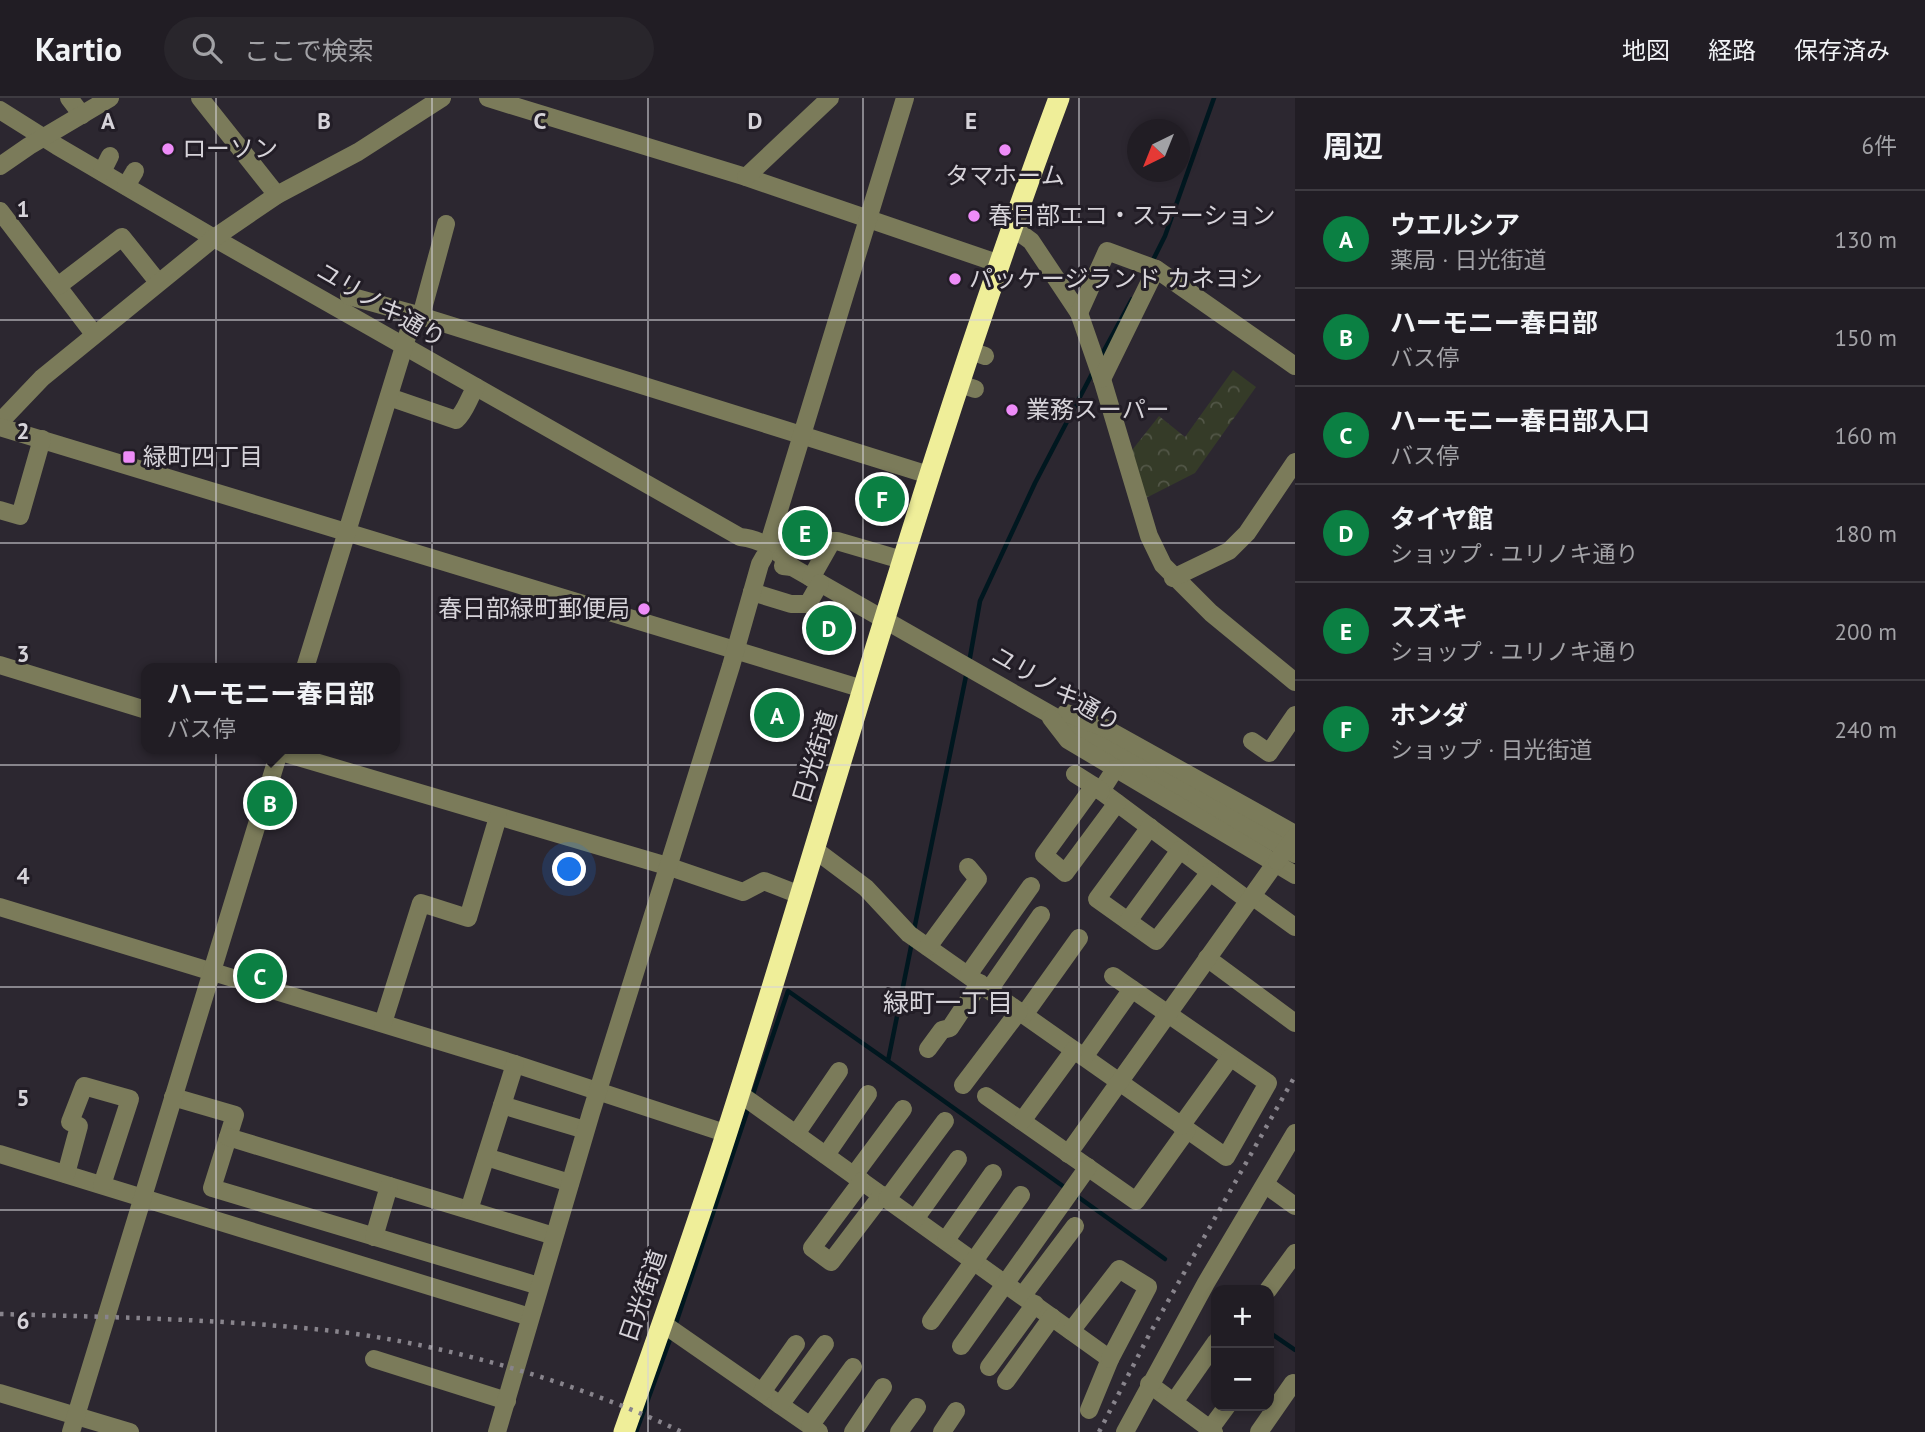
<!DOCTYPE html>
<html lang="ja">
<meta charset="utf-8">
<style>
:root{--surface:#211d24;--page:#29262c;--text:#f1f3f6;--muted:#a2a2a6;--line:#3e3b41;--accent:#0b8043}
body{margin:0;font-family:"PT Sans","Noto Sans JP",sans-serif;background:var(--page);color:var(--text)}
.controls{position:absolute;right:21px;bottom:21px;display:grid;overflow:hidden;border-radius:14px;box-shadow:0 4px 10px #0003}
.controls button{width:63px;height:63px;display:grid;place-items:center;padding:0;border:0;border-bottom:2px solid var(--line);background:var(--surface);color:var(--text);font:35px sans-serif}
.compass{position:absolute;left:1127px;top:21px;width:63px;height:63px;border-radius:50%;background:var(--surface);box-shadow:0 4px 10px #0003;rotate:223deg}
.you{position:absolute;left:570px;top:772px;width:24px;height:24px;margin:-18px;border:5px solid #fff;border-radius:50%;background:#1a73e8;box-shadow:0 0 0 10px #1a73e833}
.badge{display:grid;place-items:center;width:46px;height:46px;border-radius:50%;background:var(--accent);color:#fff;font-size:23px;font-weight:700}
.pin{position:absolute;translate:-50% -50%;border:4px solid #fff;box-shadow:0 2px 7px #0006}
.popup{position:absolute;left:141px;top:565px;width:259px;height:91px;box-sizing:border-box;display:grid;place-content:center;border-radius:14px;background:var(--surface);filter:drop-shadow(0 2px 5px #0005);font-size:23px;white-space:nowrap;color:var(--muted)}
.popup b{font-size:26px;color:var(--text)}
.popup::after{content:'';position:absolute;left:50%;top:100%;margin-left:-14px;border:14px solid transparent;border-top-color:var(--surface)}
.list{margin:0;padding:0;list-style:none}
h2{display:flex;justify-content:space-between;align-items:center;height:91px;margin:0;padding:0 28px;font-size:30px}
h2 small{font-size:23px;font-weight:400;color:var(--muted)}
.list li{display:grid;grid-template-columns:46px 1fr auto;gap:21px;align-items:center;box-sizing:border-box;height:98px;padding:0 28px;border-top:2px solid var(--line)}
.list b{display:block;font-size:26px;white-space:nowrap}
.list p{margin:0;font-size:23px;white-space:nowrap;color:var(--muted)}
.list em{font-size:23px;font-style:normal;color:var(--muted)}
.icon{flex:none;width:38px;height:38px;fill:none;stroke:currentColor;stroke-width:2;stroke-linecap:round;stroke-linejoin:round}
.map{position:relative;flex:none;width:1295px;height:1334px;overflow:hidden}
header{display:flex;align-items:center;gap:42px;box-sizing:border-box;height:98px;padding:0 35px;background:var(--surface);border-bottom:2px solid var(--line)}
header strong{font-size:33px}
nav{display:flex;gap:38px;margin-inline-start:auto;font-size:24px}
.search{width:490px;height:63px;background:var(--page);display:flex;align-items:center;gap:18px;box-sizing:border-box;padding:0 24px;border-radius:38px;color:var(--muted);font-size:26px}
main{display:flex}
aside{flex:1;background:var(--surface)}
.map>svg:first-child{display:block}
</style>
<header>
<strong>Kartio</strong>
<div class="search"><svg class="icon" aria-label="search" viewBox="0 0 24 24"><circle cx="10" cy="10" r="6"/><path d="M15 15l6 6"/></svg>ここで検索</div>
<nav><a>地図</a><a>経路</a><a>保存済み</a></nav>
</header>
<main>
<div class="map">
<svg width="1295" height="1334" viewBox="0 0 1295 1334">
<defs>
<pattern id="forest-crowns" width="20" height="18" patternUnits="userSpaceOnUse" patternTransform="scale(1.75)"><rect width="20" height="18" fill="#353b28"/><path d="M2 6a3 3 0 1 1 6 0M12 15a3 3 0 1 1 6 0" fill="none" stroke="#525647"/></pattern>
</defs>
<rect width="100%" height="100%" fill="#2c2730"/>
<path fill="url(#forest-crowns)" d="M1233 272 1256 289 1195 375 1144 401 1129 356 1159 318 1185 339Z"/>
<g fill="none" stroke-linecap="round" stroke-linejoin="round">
<g stroke="#00171f" stroke-width="4.5">
<path d="M1151 166 1165 138 1214 0"/>
<path d="M1101 258 1132 201"/>
<path d="M969 565 980 503 1035 385 1094 272"/>
<path d="M914 832 967 573"/>
<path d="M912 844 888 963 1067 1091"/>
<path d="M752 999 788 893 888 963"/>
<path d="M1074 1096 1165 1161"/>
<path d="M675 1228 749 1008"/>
<path d="M1269 1234 1295 1252"/>
<path d="M636 1334 672 1236"/>
</g>
<g stroke="#7b7b5a" stroke-width="18">
<path d="M69 0 82 17"/>
<path d="M200 0 277 97"/>
<path d="M488 0 746 79 1000 166"/>
<path d="M0 12 57 48 214 140 740 439C761 441 780 453 792 469"/>
<path d="M0 68 29 48 110 0"/>
<path d="M102 74 110 58"/>
<path d="M746 79 830 0"/>
<path d="M126 88 135 73"/>
<path d="M0 113 94 236"/>
<path d="M1012 129 1031 143 1079 215 1102 281 1149 438 1163 467 1211 515 1295 584"/>
<path d="M58 188 122 139 158 184"/>
<path d="M349 198 414 216 929 377"/>
<path d="M1079 215 1107 153 1156 171 1295 268"/>
<path d="M421 218 446 126"/>
<path d="M971 253 985 258"/>
<path d="M1102 281 1156 171"/>
<path d="M960 286 975 291"/>
<path d="M389 299 456 322C466 313 468 301 476 289"/>
<path d="M0 324 42 280 214 140 277 97 358 54 442 0"/>
<path d="M0 329 863 591"/>
<path d="M0 412 20 418 42 341"/>
<path d="M768 448 905 0"/>
<path d="M783 468 792 469 1295 756"/>
<path d="M811 480 832 443H837L902 462"/>
<path d="M1173 480 1229 453 1247 435 1295 364"/>
<path d="M752 494 791 506H808L820 485"/>
<path d="M0 567 146 612"/>
<path d="M305 570 414 216"/>
<path d="M1066 615 1105 630 1295 736"/>
<path d="M1051 620 1068 642 1295 777"/>
<path d="M1252 643 1269 655 1295 617"/>
<path d="M271 651 667 768 743 794 764 783 800 797"/>
<path d="M1115 671 1101 693 1249 803"/>
<path d="M1075 676 1094 688"/>
<path d="M1101 693 1094 688 1044 757 1065 775 1117 705"/>
<path d="M1150 729 1097 801 1156 843 1210 774"/>
<path d="M814 751 866 790 909 836 1226 1059 1268 985 1113 878"/>
<path d="M1252 798 1295 829"/>
<path d="M0 809 515 966 725 1035"/>
<path d="M1128 823 1180 752"/>
<path d="M928 849 978 781 968 769"/>
<path d="M1207 860 1295 925"/>
<path d="M968 877 1031 788"/>
<path d="M989 892 1041 817"/>
<path d="M1024 917 1079 840"/>
<path d="M383 925 421 805 468 820 498 719"/>
<path d="M928 951 942 932 950 930 980 885"/>
<path d="M1084 959 1132 891"/>
<path d="M963 987 1019 913"/>
<path d="M738 998 747 1001 1110 1261 1089 1312"/>
<path d="M986 998 1136 1103 1187 1032"/>
<path d="M173 999 235 1017 212 1090 539 1188"/>
<path d="M502 1007 585 1032"/>
<path d="M1022 1023 1074 952"/>
<path d="M1181 1028 1230 960"/>
<path d="M796 1036 839 973"/>
<path d="M228 1039 554 1138"/>
<path d="M0 1056 530 1219"/>
<path d="M1068 1056 1277 763"/>
<path d="M826 1057 868 996"/>
<path d="M486 1059 570 1085"/>
<path d="M66 1076 79 1028 70 1024 84 988 130 1001 102 1087"/>
<path d="M854 1077 903 1011"/>
<path d="M862 1083 812 1150 831 1164 882 1097"/>
<path d="M1266 1087 1295 1108"/>
<path d="M887 1101 945 1023"/>
<path d="M469 1112 515 966"/>
<path d="M915 1121 958 1061"/>
<path d="M374 1139 389 1088"/>
<path d="M946 1142 993 1075"/>
<path d="M1268 1192 1295 1155"/>
<path d="M1023 1197 1075 1128"/>
<path d="M931 1223 1021 1097"/>
<path d="M662 1225 819 1334"/>
<path d="M1071 1233 1119 1171 1148 1189 1110 1261"/>
<path d="M961 1248 1088 1069"/>
<path d="M374 1261 507 1303"/>
<path d="M989 1269 1035 1206"/>
<path d="M1006 1283 1052 1219"/>
<path d="M1149 1286 1214 1334"/>
<path d="M762 1294 796 1246"/>
<path d="M0 1295 130 1334"/>
<path d="M1174 1304 1216 1244"/>
<path d="M780 1307 825 1246"/>
<path d="M810 1328 853 1269"/>
<path d="M1210 1331 1227 1308"/>
<path d="M71 1334 280 651"/>
<path d="M497 1334 591 1015 731 568 760 466 764 459"/>
<path d="M853 1334 883 1289"/>
<path d="M899 1334 917 1309"/>
<path d="M942 1334 956 1313"/>
<path d="M1125 1334 1206 1185 1295 1035"/>
<path d="M1259 1334 1293 1285"/>
</g>
<path stroke="#efee99" stroke-width="21" d="M624 1334C664 1221 704 1108 740 993 844 661 937 326 1059 0"/>
<g stroke="#88848c" stroke-width="4.5" stroke-dasharray="3.5 7" stroke-linecap="butt">
<path d="M0 1216C108 1219 217 1221 324 1232 440 1244 577 1284 682 1334"/>
<path d="M1099 1334 1149 1237 1295 978"/>
</g>
<path stroke="#7b7b5a" stroke-width="18" d="M1277 763 1295 739"/>
</g>
<path fill="none" stroke="#d6d3d9" stroke-width="2" stroke-opacity="0.55" d="M216 0V1334M432 0V1334M648 0V1334M863 0V1334M1079 0V1334M0 222H1295M0 445H1295M0 667H1295M0 889H1295M0 1112H1295"/>
<g fill="#ee8cf8" stroke="#221d26" stroke-width="2.5">
<circle cx="168" cy="51" r="7"/>
<circle cx="1005" cy="52" r="7"/>
<circle cx="974" cy="118" r="7"/>
<circle cx="955" cy="181" r="7"/>
<circle cx="1012" cy="312" r="7"/>
<rect x="122" y="352" width="14" height="14" rx="3.5"/>
<circle cx="644" cy="511" r="7"/>
</g>
<g text-anchor="middle" stroke-width="6" stroke-linejoin="round" paint-order="stroke">
<g font-size="24" fill="#d6d3d9" stroke="#221d26" text-anchor="start">
<text x="182" y="59">ローソン</text>
<text x="1005" y="86" text-anchor="middle">タマホーム</text>
<text x="988" y="126">春日部エコ・ステーション</text>
<text x="969" y="189">パッケージランド カネヨシ</text>
<text x="1026" y="320">業務スーパー</text>
<text x="143" y="367">緑町四丁目</text>
<text x="630" y="519" text-anchor="end">春日部緑町郵便局</text>
</g>
<g font-size="24" fill="#d6d3d9" stroke="#221d26">
<text transform="translate(381 207) rotate(30)" y="8">ユリノキ通り</text>
<text transform="translate(1056 591) rotate(30)" y="8">ユリノキ通り</text>
<text transform="translate(815 659) rotate(-73)" y="8">日光街道</text>
<text transform="translate(643 1198) rotate(-71)" y="8">日光街道</text>
</g>
<g font-size="26" fill="#d6d3d9" stroke="#221d26">
<text x="948" y="914">緑町一丁目</text>
</g>
</g>
<g font-size="23" text-anchor="middle" font-weight="bold" fill="#d6d3d9" stroke="#221d26" stroke-width="6" stroke-linejoin="round" paint-order="stroke">
<text x="108" y="31">A</text>
<text x="324" y="31">B</text>
<text x="540" y="31">C</text>
<text x="755" y="31">D</text>
<text x="971" y="31">E</text>
<text x="23" y="119">1</text>
<text x="23" y="341">2</text>
<text x="23" y="564">3</text>
<text x="23" y="786">4</text>
<text x="23" y="1008">5</text>
<text x="23" y="1231">6</text>
</g>
</svg>
<div class="controls">
<button>+</button>
<button>−</button>
</div>
<svg class="compass" viewBox="-18 -18 36 36"><path d="M0-13l5 13h-10z" fill="#e53935"/><path d="M0 13l5-13h-10z" fill="#a2a2a6"/></svg>
<div class="you"></div>
<div class="pin badge" style="left:777px;top:617px">A</div>
<div class="pin badge" style="left:270px;top:705px">B</div>
<div class="popup"><b>ハーモニー春日部</b>バス停</div>
<div class="pin badge" style="left:260px;top:878px">C</div>
<div class="pin badge" style="left:829px;top:530px">D</div>
<div class="pin badge" style="left:805px;top:435px">E</div>
<div class="pin badge" style="left:882px;top:401px">F</div>
</div>
<aside>
<h2>周辺<small>6件</small></h2>
<ul class="list">
<li><span class="badge">A</span><div><b>ウエルシア</b><p>薬局 · 日光街道</p></div><em>130 m</em></li>
<li><span class="badge">B</span><div><b>ハーモニー春日部</b><p>バス停</p></div><em>150 m</em></li>
<li><span class="badge">C</span><div><b>ハーモニー春日部入口</b><p>バス停</p></div><em>160 m</em></li>
<li><span class="badge">D</span><div><b>タイヤ館</b><p>ショップ · ユリノキ通り</p></div><em>180 m</em></li>
<li><span class="badge">E</span><div><b>スズキ</b><p>ショップ · ユリノキ通り</p></div><em>200 m</em></li>
<li><span class="badge">F</span><div><b>ホンダ</b><p>ショップ · 日光街道</p></div><em>240 m</em></li>
</ul>
</aside>
</main>
